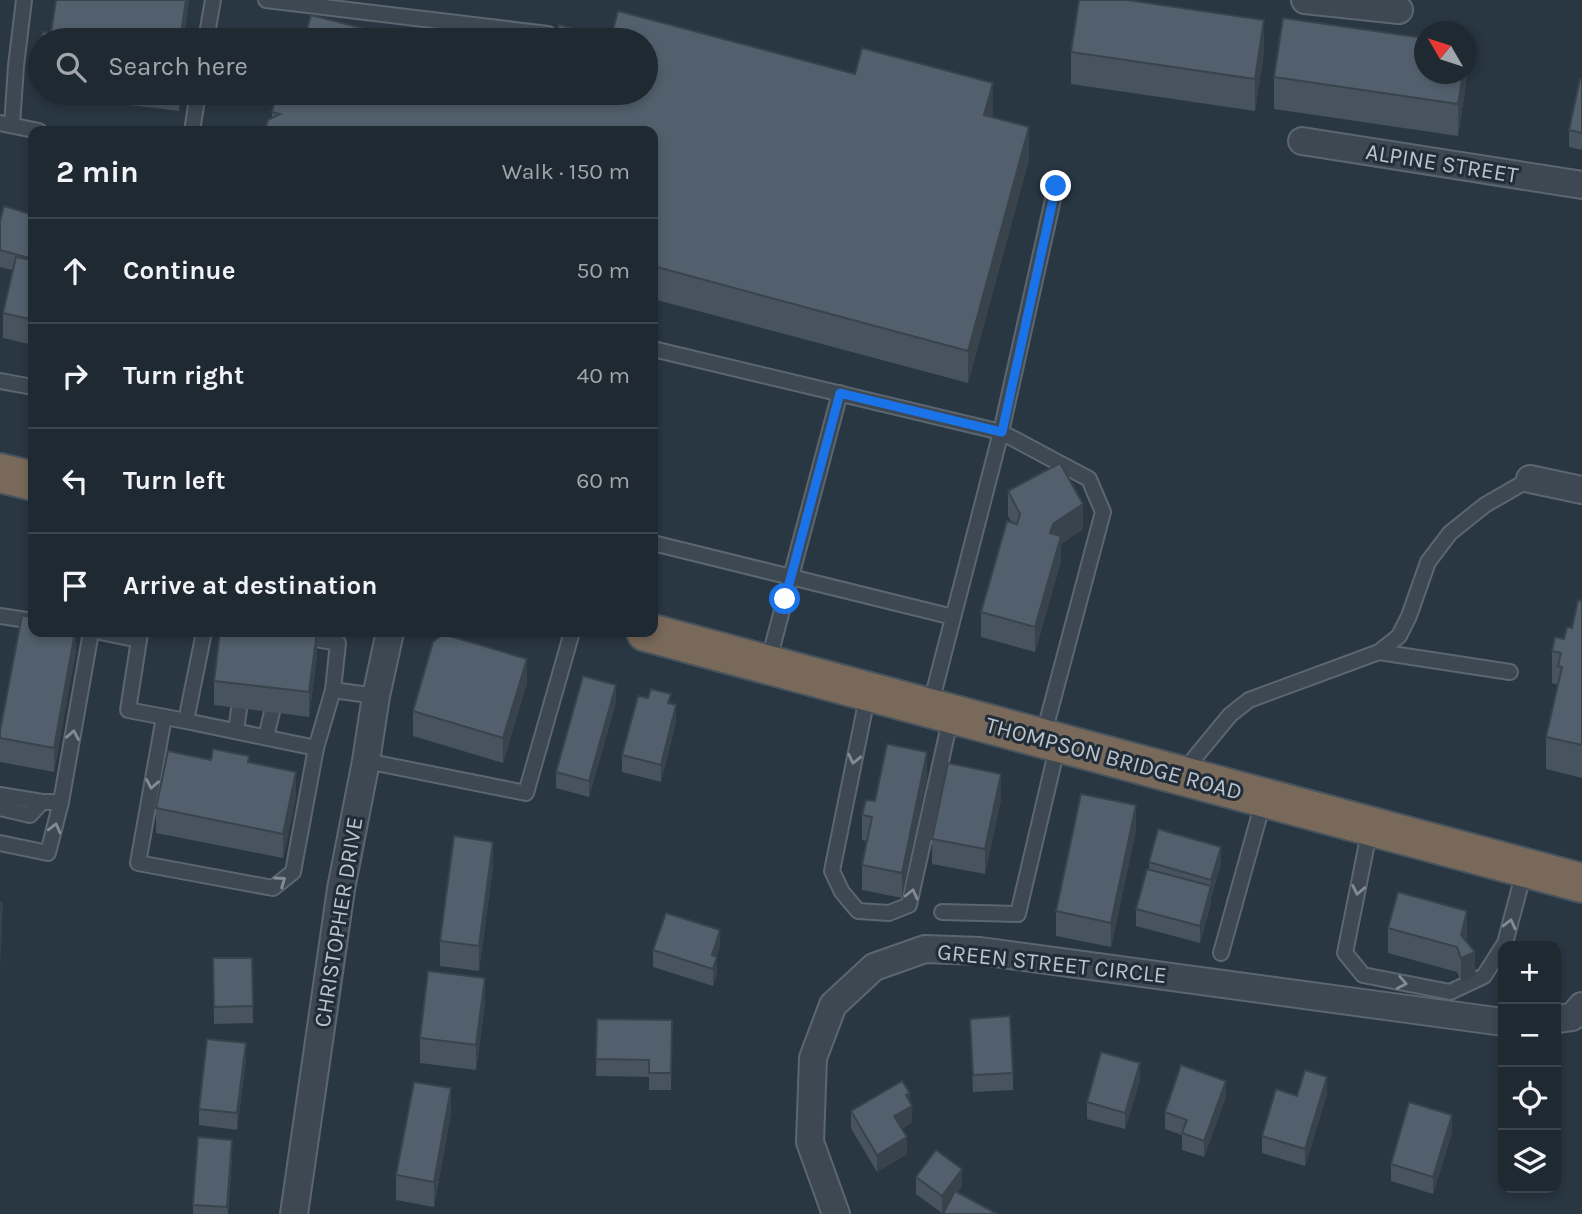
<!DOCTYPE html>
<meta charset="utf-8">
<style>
:root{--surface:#1f2932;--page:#2c353e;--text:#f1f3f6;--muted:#a1a6ac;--line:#3c454d}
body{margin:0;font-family:Karla,sans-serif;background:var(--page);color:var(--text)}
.controls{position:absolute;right:21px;bottom:21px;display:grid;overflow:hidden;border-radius:14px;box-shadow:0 4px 10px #0003}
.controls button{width:63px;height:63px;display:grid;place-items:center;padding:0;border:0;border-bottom:2px solid var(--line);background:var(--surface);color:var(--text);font:35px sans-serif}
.compass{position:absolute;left:1414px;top:21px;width:63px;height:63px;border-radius:50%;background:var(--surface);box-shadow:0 4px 10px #0003;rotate:309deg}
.stop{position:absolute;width:21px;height:21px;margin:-16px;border:5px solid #1a73e8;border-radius:50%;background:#fff}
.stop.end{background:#1a73e8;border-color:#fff;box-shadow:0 2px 7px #0008}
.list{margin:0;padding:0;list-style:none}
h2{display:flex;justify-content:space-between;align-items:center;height:91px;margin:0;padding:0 28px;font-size:30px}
h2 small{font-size:23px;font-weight:400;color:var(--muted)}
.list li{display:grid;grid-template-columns:46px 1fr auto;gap:21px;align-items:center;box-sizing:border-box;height:105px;padding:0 28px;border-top:2px solid var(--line)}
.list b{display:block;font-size:26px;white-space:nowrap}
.list em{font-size:23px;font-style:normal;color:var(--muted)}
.icon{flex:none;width:38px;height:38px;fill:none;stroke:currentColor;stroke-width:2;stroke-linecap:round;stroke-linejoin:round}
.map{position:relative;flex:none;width:1582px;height:1214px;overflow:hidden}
.search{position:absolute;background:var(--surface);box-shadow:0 4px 10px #0003;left:28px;top:28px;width:630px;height:77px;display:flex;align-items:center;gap:18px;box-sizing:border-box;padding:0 24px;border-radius:38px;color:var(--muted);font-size:26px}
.panel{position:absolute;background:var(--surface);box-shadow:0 4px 10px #0003;left:28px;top:126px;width:630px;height:511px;border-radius:14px}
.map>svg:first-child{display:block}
</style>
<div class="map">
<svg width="1582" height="1214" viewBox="0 0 1582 1214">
<rect width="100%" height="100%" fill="#293743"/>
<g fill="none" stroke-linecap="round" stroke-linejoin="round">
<g stroke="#5b6670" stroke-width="18">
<g id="lane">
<path d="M266 0 548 34"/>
<path d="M206 40 213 0"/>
<path d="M0 123 39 131"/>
<path d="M12 125 16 66 24 0"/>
<path d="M192 131 198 93"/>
<path d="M653 349 1001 432 930 707"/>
<path d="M0 381 33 387"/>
<path d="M653 543 953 617"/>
<path d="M0 616 33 621"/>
<path d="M100 632 139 640 140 633"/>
<path d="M204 632 186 721 316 748 333 690 338 643 275 632"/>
<path d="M139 640 128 710 186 721"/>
<path d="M1379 652 1510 672"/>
<path d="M768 663 840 393"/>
<path d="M333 690 376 696"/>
<path d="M868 693 832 871 842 892 858 911 889 913 909 905 951 716"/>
<path d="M164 717 138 863 273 888 293 872 316 748"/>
<path d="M236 731 239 709"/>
<path d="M266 737 272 712"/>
<path d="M1043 737 1103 512 1089 479 1001 432 1056 186"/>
<path d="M366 761 526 793 572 632"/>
<path d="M1183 772 1230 715 1249 700 1379 652 1399 636 1409 616 1428 562 1450 533 1485 505 1530 479"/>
<path d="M0 795 42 802H61"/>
<path d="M0 808 30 815 42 802"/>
<path d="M1370 828 1345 953 1363 975 1450 992 1484 976 1505 943 1525 868"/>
<path d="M0 843 48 853 61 802 91 632"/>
<path d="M942 912 1018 914 1058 744"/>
<path d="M1221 953 1264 799"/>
</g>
</g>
<g stroke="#5b6670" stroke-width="30">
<g id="street">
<path d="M1305 0 1399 10"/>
<path d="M1302 141 1582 185"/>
<path d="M1530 479 1582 490"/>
<path d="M1556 1019 1572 1017 1582 1006"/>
<path d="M294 1214 341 889 366 761 376 696 390 632"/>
<path d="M836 1214 810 1142 813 1058 833 1005 874 967 925 949 980 951 1503 1022"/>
</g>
</g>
<g stroke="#47535d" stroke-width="42">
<g id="highway">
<path d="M0 473 33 481"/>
<path d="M646 632 1582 883"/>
</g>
</g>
<use href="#lane" stroke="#3d4852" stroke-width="14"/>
<use href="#street" stroke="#3d4852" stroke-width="26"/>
<use href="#highway" stroke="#78695a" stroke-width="38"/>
</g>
<g fill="#47535e">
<path d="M611 38 993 115 992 117 1029 159 968 383 653 299V131L272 118V112L646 93Z"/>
<path d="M40 49V93H181L179 111 38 94V61Z"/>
<path d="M1071 52H1264L1255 111 1071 84Z"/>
<path d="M1274 77H1467L1458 136 1274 109Z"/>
<path d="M1582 80V150L1569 147V130Z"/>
<path d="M33 215V345L3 338V313L13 270 0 267V221Z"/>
<path d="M1008 491 1083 529 1061 544V561L1035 652 981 637V612L1012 522 1008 516Z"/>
<path d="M1582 601V778L1546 769V737L1558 685 1552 683V651L1564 639 1572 628Z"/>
<path d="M76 632V650L54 772 0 762V738Z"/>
<path d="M317 656 309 717 214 705V681Z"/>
<path d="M527 683 503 763 413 736V711Z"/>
<path d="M616 702 589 797 556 788V772Z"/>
<path d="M671 704 676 722 661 782 622 772V755Z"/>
<path d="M211 760 249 762 296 796 283 858 156 833V808Z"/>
<path d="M927 777 902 898 862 890V865L867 841 862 840V815L875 801Z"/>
<path d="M1001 799 985 874 932 864V839Z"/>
<path d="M1136 830 1111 947 1056 936V911Z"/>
<path d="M1149 862 1221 864 1211 897V903L1200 943 1136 926V909L1149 869Z"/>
<path d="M493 866 479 971 440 966V941Z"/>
<path d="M1388 928 1467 936 1466 941 1475 976 1461 982 1457 972 1388 953Z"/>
<path d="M720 946 716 957 717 974 713 986 653 967V950Z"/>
<path d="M213 958H252L253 1023 214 1024Z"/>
<path d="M485 1003 476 1070 420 1063V1038Z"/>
<path d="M597 1019 672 1020 671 1090H649V1077L596 1076Z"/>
<path d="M970 1019 1013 1073V1090L973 1092Z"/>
<path d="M246 1060 237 1130 199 1125V1109Z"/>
<path d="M1140 1080 1125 1129 1087 1119V1102Z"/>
<path d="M1327 1094 1305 1166 1262 1153V1136L1297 1096Z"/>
<path d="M1226 1097 1204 1157 1182 1150V1135L1165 1129V1112Z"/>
<path d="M910 1101 912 1122 902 1129 907 1154 877 1172 851 1128V1111Z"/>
<path d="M451 1113 434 1207 396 1200V1175Z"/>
<path d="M1452 1132 1433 1194 1391 1181V1164Z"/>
<path d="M232 1157 228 1214H193V1205Z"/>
<path d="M916 1177 962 1186 942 1213 916 1194Z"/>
</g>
<g fill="#39434c">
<path d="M186 0H189L184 40H180Z"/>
<path d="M1264 20V52L1255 111V79Z"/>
<path d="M1467 45V77L1458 136V104L1463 74H1466Z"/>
<path d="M993 83V115L984 147V115Z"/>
<path d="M179 93H181L179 111Z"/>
<path d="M1029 127V159L968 383V351Z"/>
<path d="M1083 504V529L1061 544V561L1035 652V627L1050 533 1053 524Z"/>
<path d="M75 632H76V650L54 772V748Z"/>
<path d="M317 632V656L309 717V692Z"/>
<path d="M527 659V683L503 763V738Z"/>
<path d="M616 685V702L589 797V781Z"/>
<path d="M676 705V722L661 782V765Z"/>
<path d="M927 752V777L902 898V873Z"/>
<path d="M296 772V796L283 858V834Z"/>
<path d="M1001 774V799L985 874V849Z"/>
<path d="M1136 805V830L1111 947V923Z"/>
<path d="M493 842V866L479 971V946Z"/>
<path d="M1221 847V864L1211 897V880Z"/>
<path d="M1211 886V903L1200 943V926Z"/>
<path d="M2 903V928L0 968V943Z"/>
<path d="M1467 911V936L1461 958 1475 952V976L1461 982V935Z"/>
<path d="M720 930V946L712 969V955Z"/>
<path d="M717 957V974L713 986V969Z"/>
<path d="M485 978V1003L476 1070V1045Z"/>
<path d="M246 1043V1060L237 1130V1113Z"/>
<path d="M1140 1063V1080L1125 1129V1113Z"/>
<path d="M1327 1077V1094L1305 1166V1149Z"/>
<path d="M1226 1081V1097L1204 1157V1141Z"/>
<path d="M451 1088V1113L434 1207V1182Z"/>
<path d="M910 1093V1107L912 1106V1122L894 1133V1116L906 1095Z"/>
<path d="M1452 1115V1132L1433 1194V1177Z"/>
<path d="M907 1137V1154L877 1172V1155Z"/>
<path d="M232 1140V1157L227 1214V1207Z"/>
<path d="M962 1169V1186L942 1213V1196Z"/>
</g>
<g fill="#52606d" stroke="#39434c" stroke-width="2">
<path d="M56 0H186L180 40H41L43 32 51 33Z"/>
<path d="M1079 0H1127L1264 20 1255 79 1071 52Z"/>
<path d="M618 11 855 74 862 48 993 83 984 115 1029 127 968 351 653 266V131H265L268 120 280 114 272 112 277 93H646V40H555L559 25 611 38Z"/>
<path d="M311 15 407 40H292L293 34 305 37Z"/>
<path d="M1283 18 1424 38V74H1463L1458 104 1274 77Z"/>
<path d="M1580 79 1582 80V133L1569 130Z"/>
<path d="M4 206 33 215V259L0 250V221Z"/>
<path d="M16 257 33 260V320L3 313Z"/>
<path d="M1060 463 1083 504 1053 524 1050 533 1061 536 1035 627 981 612 1007 521 1017 524 1020 514 1008 491Z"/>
<path d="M1578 600 1582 601V745L1546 737 1562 667 1558 666 1561 653 1552 651 1555 637 1564 639 1567 627 1572 628Z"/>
<path d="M22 615 33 618V632H75L54 748 0 738V731Z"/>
<path d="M220 632H317L309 692 214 681Z"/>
<path d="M443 634 527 659 503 738 413 711 433 642Z"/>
<path d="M583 676 616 685 589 781 556 772Z"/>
<path d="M651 689 671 694 668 703 676 705 661 765 622 755 638 696 648 698Z"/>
<path d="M887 744 927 752 902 873 862 865 872 817 862 815 866 800 875 801Z"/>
<path d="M213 749 249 756 248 762 296 772 283 834 156 808 168 751 211 760Z"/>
<path d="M948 763 1001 774 985 849 932 839Z"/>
<path d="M1081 794 1136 805 1111 923 1056 911Z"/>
<path d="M1158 829 1221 847 1211 880 1149 862Z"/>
<path d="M454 836 493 842 479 946 440 941Z"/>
<path d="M1147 869 1211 886 1200 926 1136 909Z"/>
<path d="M1398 892 1467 911 1461 935 1475 952 1461 958 1457 947 1388 928Z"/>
<path d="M0 903H2L0 943Z"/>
<path d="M666 913 720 930 712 955 717 957 713 969 653 950Z"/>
<path d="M213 958H252L253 1006 214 1007Z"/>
<path d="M428 971 485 978 476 1045 420 1038Z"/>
<path d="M1010 1016 1013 1073 973 1075 970 1019Z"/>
<path d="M597 1019 672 1020 671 1073H649V1060L596 1059Z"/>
<path d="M207 1039 246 1043 237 1113 199 1109Z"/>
<path d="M1101 1052 1140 1063 1125 1113 1087 1102Z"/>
<path d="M1181 1065 1226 1081 1204 1141 1182 1133 1187 1120 1165 1112Z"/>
<path d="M1305 1070 1327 1077 1305 1149 1262 1136 1276 1089 1297 1096Z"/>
<path d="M902 1081 910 1093 906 1095 912 1106 894 1116 907 1137 877 1155 851 1111Z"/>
<path d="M414 1082 451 1088 434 1182 396 1175Z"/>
<path d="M1409 1102 1452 1115 1433 1177 1391 1164Z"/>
<path d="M198 1137 232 1140 227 1207 193 1205Z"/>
<path d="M936 1150 962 1169 942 1196 916 1177Z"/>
<path d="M955 1191 997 1214H943Z"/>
</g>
<defs><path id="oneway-chevron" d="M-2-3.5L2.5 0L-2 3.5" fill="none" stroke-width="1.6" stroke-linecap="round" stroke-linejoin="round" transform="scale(1.75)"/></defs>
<g stroke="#828c95">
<use href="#oneway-chevron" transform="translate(73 735) rotate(-80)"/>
<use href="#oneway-chevron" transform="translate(854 759) rotate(102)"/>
<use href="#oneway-chevron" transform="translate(152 784) rotate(100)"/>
<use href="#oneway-chevron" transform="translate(55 828) rotate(-75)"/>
<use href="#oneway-chevron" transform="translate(281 881) rotate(-35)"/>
<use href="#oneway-chevron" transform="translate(1358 890) rotate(101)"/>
<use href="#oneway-chevron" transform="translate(912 894) rotate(-77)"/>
<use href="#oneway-chevron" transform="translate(1510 924) rotate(-76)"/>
<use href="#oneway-chevron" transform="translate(1402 983) rotate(11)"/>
</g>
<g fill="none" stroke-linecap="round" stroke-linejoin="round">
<path stroke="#1a73e8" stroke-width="9" d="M785 599 840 393 1002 432 1056 186"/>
</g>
<g text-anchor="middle" stroke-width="6" stroke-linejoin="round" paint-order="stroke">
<g font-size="23" fill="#bac3cc" stroke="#212d38">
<text transform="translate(1442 163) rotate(9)" y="8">ALPINE STREET</text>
<text transform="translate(1114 758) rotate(15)" y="8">THOMPSON BRIDGE ROAD</text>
<text transform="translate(338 922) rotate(-81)" y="8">CHRISTOPHER DRIVE</text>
<text transform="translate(1052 963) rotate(6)" y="8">GREEN STREET CIRCLE</text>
</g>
</g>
</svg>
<div class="controls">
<button>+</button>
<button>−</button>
<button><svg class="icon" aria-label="locate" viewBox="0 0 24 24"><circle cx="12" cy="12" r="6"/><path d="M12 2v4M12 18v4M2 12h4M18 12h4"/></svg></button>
<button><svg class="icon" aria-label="layers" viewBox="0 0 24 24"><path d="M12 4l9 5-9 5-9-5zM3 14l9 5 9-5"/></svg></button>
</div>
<svg class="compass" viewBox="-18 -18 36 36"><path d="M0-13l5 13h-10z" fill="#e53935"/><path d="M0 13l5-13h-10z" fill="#a1a6ac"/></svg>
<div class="stop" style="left:785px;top:599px"></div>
<div class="stop end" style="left:1056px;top:186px"></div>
<div class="search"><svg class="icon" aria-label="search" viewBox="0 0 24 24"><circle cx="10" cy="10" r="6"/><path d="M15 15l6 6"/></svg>Search here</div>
<section class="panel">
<h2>2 min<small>Walk · 150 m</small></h2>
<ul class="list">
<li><svg class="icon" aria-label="ahead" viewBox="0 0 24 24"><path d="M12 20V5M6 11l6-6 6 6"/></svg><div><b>Continue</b></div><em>50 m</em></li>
<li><svg class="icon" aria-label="right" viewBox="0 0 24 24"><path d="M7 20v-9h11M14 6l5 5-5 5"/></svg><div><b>Turn right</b></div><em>40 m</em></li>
<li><svg class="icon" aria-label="left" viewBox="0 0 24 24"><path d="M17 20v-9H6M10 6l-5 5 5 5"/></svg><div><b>Turn left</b></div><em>60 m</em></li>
<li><svg class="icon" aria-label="arrive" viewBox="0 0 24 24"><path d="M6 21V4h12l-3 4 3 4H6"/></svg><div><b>Arrive at destination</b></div></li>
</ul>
</section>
</div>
